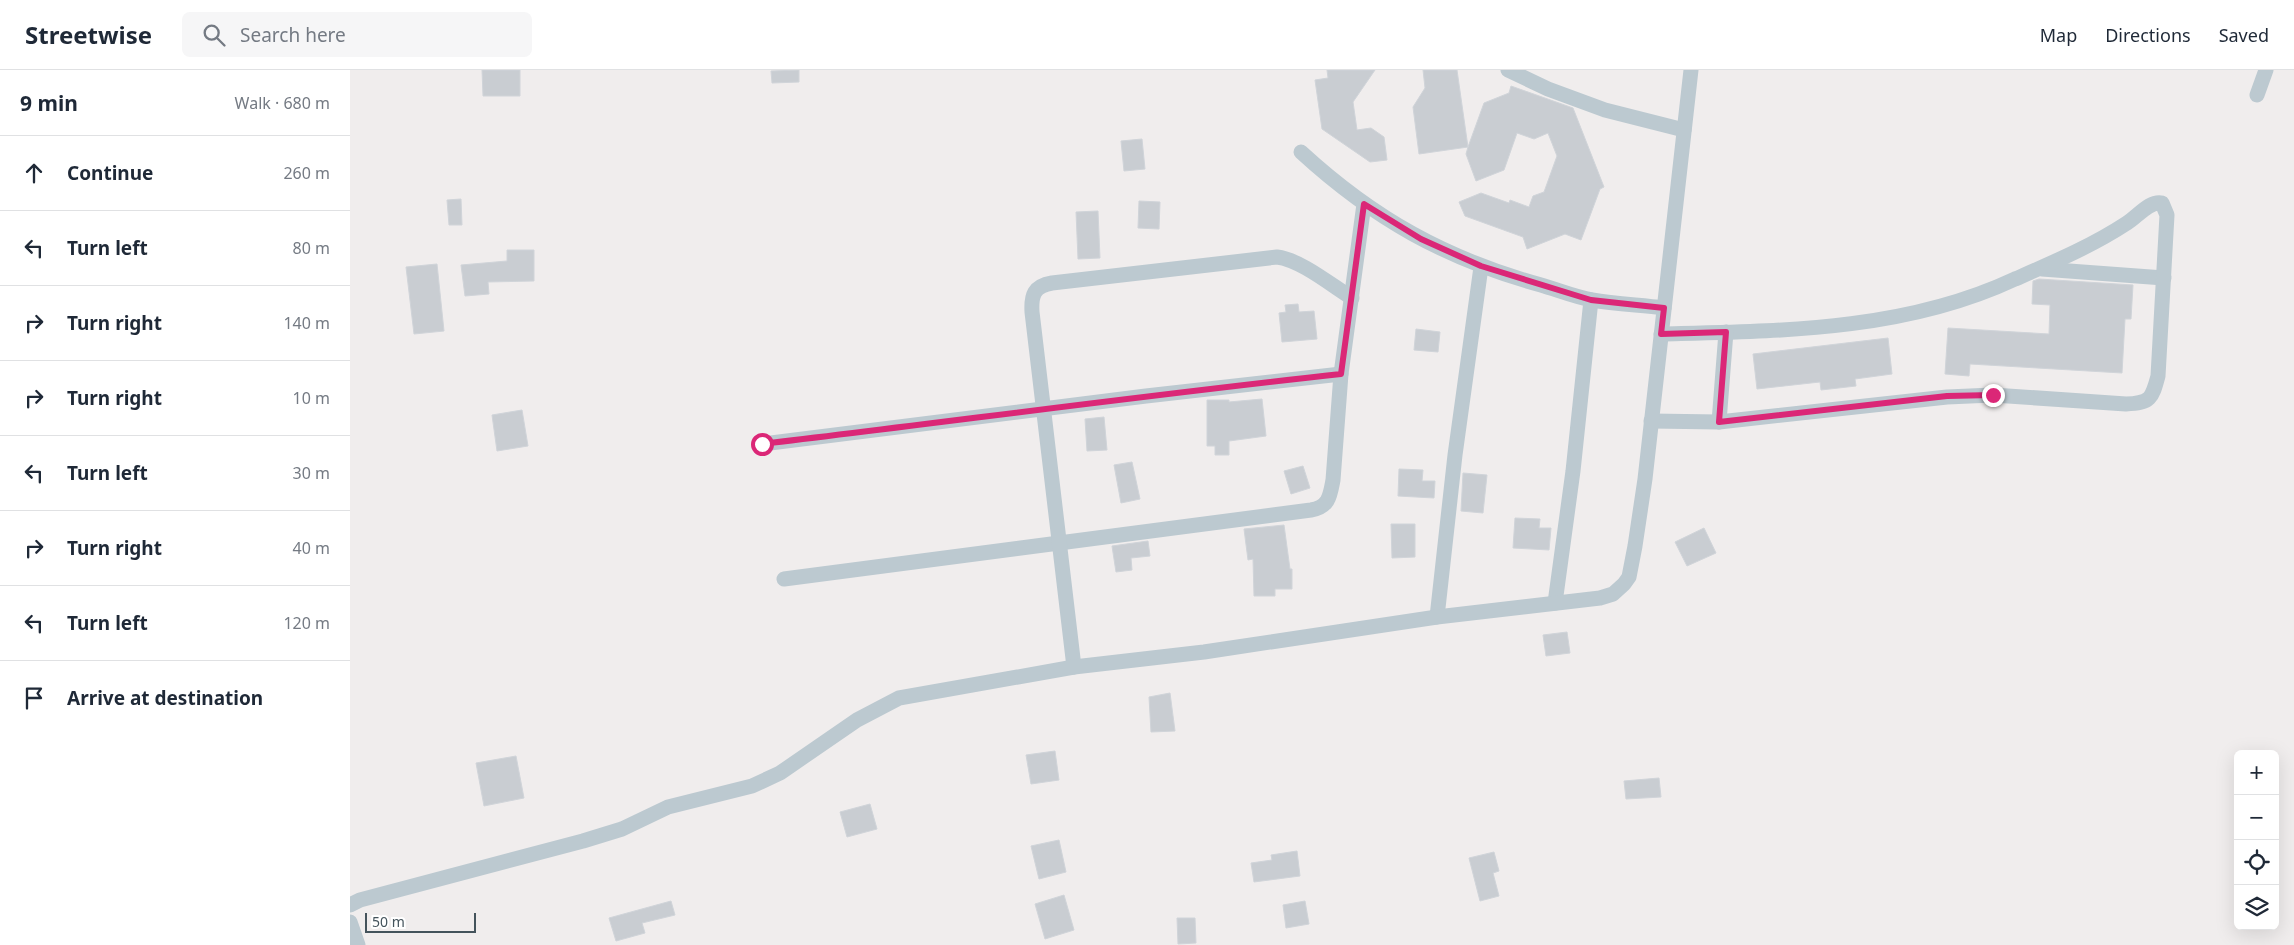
<!DOCTYPE html>
<meta charset="utf-8">
<style>
:root{--surface:#fff;--page:#f6f6f7;--text:#1f2937;--muted:#747a83;--line:#e0e1e3}
body{margin:0;font-family:"Noto Sans",sans-serif;background:var(--page);color:var(--text)}
.controls{position:absolute;right:15px;bottom:15px;display:grid;overflow:hidden;border-radius:8px;box-shadow:0 5px 20px #0002}
.controls button{width:45px;height:45px;display:grid;place-items:center;padding:0;border:0;border-bottom:1px solid var(--line);background:var(--surface);color:var(--text);font:25px sans-serif}
.scale{position:absolute;left:15px;bottom:12px;width:111px;box-sizing:border-box;padding-left:5px;border:2px solid #44535b;border-top:0;font-size:14px;line-height:18px;white-space:nowrap;color:#44535b;-webkit-text-stroke:4px #fff;paint-order:stroke}
.stop{position:absolute;width:15px;height:15px;margin:-11px;border:4px solid #db2777;border-radius:50%;background:#fff}
.stop.end{background:#db2777;border-color:#fff;box-shadow:0 1px 5px #0008}
.list{margin:0;padding:0;list-style:none}
h2{display:flex;justify-content:space-between;align-items:center;height:65px;margin:0;padding:0 20px;font-size:21px}
h2 small{font-size:16px;font-weight:400;color:var(--muted)}
.list li{display:grid;grid-template-columns:32px 1fr auto;gap:15px;align-items:center;box-sizing:border-box;height:75px;padding:0 20px;border-top:1px solid var(--line)}
.list b{display:block;font-size:19px;white-space:nowrap}
.list em{font-size:16px;font-style:normal;color:var(--muted)}
.icon{flex:none;width:28px;height:28px;fill:none;stroke:currentColor;stroke-width:2;stroke-linecap:round;stroke-linejoin:round}
.map{position:relative;flex:none;width:1944px;height:875px;overflow:hidden}
header{display:flex;align-items:center;gap:30px;box-sizing:border-box;height:70px;padding:0 25px;background:var(--surface);border-bottom:1px solid var(--line)}
header strong{font-size:24px}
nav{display:flex;gap:28px;margin-inline-start:auto;font-size:18px}
.search{width:350px;height:45px;background:var(--page);display:flex;align-items:center;gap:12px;box-sizing:border-box;padding:0 18px;border-radius:8px;color:var(--muted);font-size:19px}
main{display:flex}
aside{flex:1;background:var(--surface)}
.map>svg:first-child{display:block}
</style>
<header>
<strong>Streetwise</strong>
<div class="search"><svg class="icon" aria-label="search" viewBox="0 0 24 24"><circle cx="10" cy="10" r="6"/><path d="M15 15l6 6"/></svg>Search here</div>
<nav><a>Map</a><a>Directions</a><a>Saved</a></nav>
</header>
<main>
<aside>
<h2>9 min<small>Walk · 680 m</small></h2>
<ul class="list">
<li><svg class="icon" aria-label="ahead" viewBox="0 0 24 24"><path d="M12 20V5M6 11l6-6 6 6"/></svg><div><b>Continue</b></div><em>260 m</em></li>
<li><svg class="icon" aria-label="left" viewBox="0 0 24 24"><path d="M17 20v-9H6M10 6l-5 5 5 5"/></svg><div><b>Turn left</b></div><em>80 m</em></li>
<li><svg class="icon" aria-label="right" viewBox="0 0 24 24"><path d="M7 20v-9h11M14 6l5 5-5 5"/></svg><div><b>Turn right</b></div><em>140 m</em></li>
<li><svg class="icon" aria-label="right" viewBox="0 0 24 24"><path d="M7 20v-9h11M14 6l5 5-5 5"/></svg><div><b>Turn right</b></div><em>10 m</em></li>
<li><svg class="icon" aria-label="left" viewBox="0 0 24 24"><path d="M17 20v-9H6M10 6l-5 5 5 5"/></svg><div><b>Turn left</b></div><em>30 m</em></li>
<li><svg class="icon" aria-label="right" viewBox="0 0 24 24"><path d="M7 20v-9h11M14 6l5 5-5 5"/></svg><div><b>Turn right</b></div><em>40 m</em></li>
<li><svg class="icon" aria-label="left" viewBox="0 0 24 24"><path d="M17 20v-9H6M10 6l-5 5 5 5"/></svg><div><b>Turn left</b></div><em>120 m</em></li>
<li><svg class="icon" aria-label="arrive" viewBox="0 0 24 24"><path d="M6 21V4h12l-3 4 3 4H6"/></svg><div><b>Arrive at destination</b></div></li>
</ul>
</aside>
<div class="map">
<svg width="1944" height="875" viewBox="0 0 1944 875">
<rect width="100%" height="100%" fill="#f0eded"/>
<g fill="#c9cdd2" stroke="#d0d4d9">
<path d="M132 0H170V26H133Z"/>
<path d="M449 0V12L422 13 421 1Z"/>
<path d="M977 0H1025L1003 32 1007 60 1021 58 1034 67 1037 90 1020 92 972 59 965 10 978 8Z"/>
<path d="M1073 0H1107L1118 77 1134 33 1159 23 1161 16 1223 38 1254 117 1250 119 1231 170 1215 164 1177 179 1173 167 1115 146 1109 132 1131 123 1159 133 1160 130 1179 137 1183 126 1194 122 1207 86 1198 63 1184 69 1167 63 1154 100 1126 111 1116 84 1118 77 1069 84 1063 37 1075 18Z"/>
<path d="M792 69 795 99 774 101 771 71Z"/>
<path d="M111 129 112 155H99L97 130Z"/>
<path d="M789 131 810 132 809 159 788 158Z"/>
<path d="M748 141 750 188 728 189 726 142Z"/>
<path d="M157 180H184V211L138 212 139 224 115 226 111 195 157 191Z"/>
<path d="M87 194 94 261 64 264 56 197Z"/>
<path d="M1689 209 1783 215 1781 249H1775L1772 303 1620 294 1619 306 1595 304 1598 258 1699 264 1700 235 1682 234 1683 211Z"/>
<path d="M948 234 949 242 964 241 967 269 932 272 929 243 936 242 935 235Z"/>
<path d="M1066 259 1090 262 1088 282 1064 280Z"/>
<path d="M1538 268 1542 304 1505 309 1506 316 1471 320 1470 312 1407 319 1403 284Z"/>
<path d="M912 329 916 366 879 371V385H865V376H857V330H879V332Z"/>
<path d="M172 340 178 376 147 381 142 345Z"/>
<path d="M754 347 757 380 737 381 735 349Z"/>
<path d="M782 392 790 429 771 433 764 395Z"/>
<path d="M953 396 960 418 941 424 934 401Z"/>
<path d="M1049 399 1073 400 1072 411H1085L1084 428 1048 426Z"/>
<path d="M1113 403 1137 405 1133 443 1111 441Z"/>
<path d="M1165 448 1190 449 1189 458H1201L1199 480 1163 478Z"/>
<path d="M1041 454H1065V487L1042 488Z"/>
<path d="M934 455 940 499H942V519H925V526H904L903 489 898 490 894 459Z"/>
<path d="M1354 458 1366 483 1337 496 1325 472Z"/>
<path d="M798 471 800 486 781 488 782 500 766 502 762 476Z"/>
<path d="M1217 562 1220 583 1196 586 1193 565Z"/>
<path d="M820 623 825 661 801 662 799 627Z"/>
<path d="M705 681 709 710 681 714 676 685Z"/>
<path d="M166 686 174 728 134 736 126 693Z"/>
<path d="M1309 708 1311 727 1276 729 1274 711Z"/>
<path d="M520 734 527 759 497 767 490 742Z"/>
<path d="M709 770 716 802 689 809 681 776Z"/>
<path d="M947 781 950 806 904 812 901 793 922 790 921 785Z"/>
<path d="M1144 782 1149 801 1143 803 1149 826 1130 831 1119 788Z"/>
<path d="M714 825 724 860 695 869 685 834Z"/>
<path d="M321 831 325 845 292 853 295 863 266 871 259 848Z"/>
<path d="M955 831 959 854 936 858 933 835Z"/>
<path d="M827 848H845L846 873 828 874Z"/>
</g>
<g fill="none" stroke-linecap="round" stroke-linejoin="round">
<g stroke="#bcc9d0" stroke-width="15">
<path d="M1158 0 1198 19 1255 40 1334 60"/>
<path d="M1907 25 1916 0"/>
<path d="M951 82C1024 149 1096 189 1191 215 1208 220 1225 227 1242 230 1266 234 1290 235 1314 238"/>
<path d="M1692 199 1814 208"/>
<path d="M1301 351 1369 352 1597 327 1643 325 1776 334C1801 333 1802 328 1808 306L1817 145 1812 133C1800 130 1787 147 1777 153 1742 176 1704 192 1665 209 1554 261 1431 261 1311 264"/>
<path d="M1369 352 1376 262"/>
<path d="M412 374 796 326 991 304"/>
<path d="M434 509 961 440C979 437 980 426 983 410L991 304 1014 134"/>
<path d="M1205 533 1223 401 1241 230"/>
<path d="M1087 547 1105 385 1131 197"/>
<path d="M724 597 682 242C681 225 684 216 702 213L927 187C951 190 981 215 1002 228"/>
<path d="M0 835 10 830 233 771 272 759 318 737 402 716 430 703 507 650 549 628 724 597 854 582 1087 547 1250 528 1263 524 1274 514 1279 507 1285 476 1295 409 1341 0"/>
<path d="M0 852 8 875"/>
</g>
</g>
<g fill="none" stroke-linecap="round" stroke-linejoin="round">
<path stroke="#db2777" stroke-width="6" d="M412 374C605 351 798 325 991 304L1014 134 1071 169 1131 196 1241 230 1314 238 1311 264 1376 262 1369 352 1597 326 1643 325"/>
</g>
</svg>
<div class="controls">
<button>+</button>
<button>−</button>
<button><svg class="icon" aria-label="locate" viewBox="0 0 24 24"><circle cx="12" cy="12" r="6"/><path d="M12 2v4M12 18v4M2 12h4M18 12h4"/></svg></button>
<button><svg class="icon" aria-label="layers" viewBox="0 0 24 24"><path d="M12 4l9 5-9 5-9-5zM3 14l9 5 9-5"/></svg></button>
</div>
<div class="scale">50 m</div>
<div class="stop" style="left:412px;top:374px"></div>
<div class="stop end" style="left:1643px;top:325px"></div>
</div>
</main>
